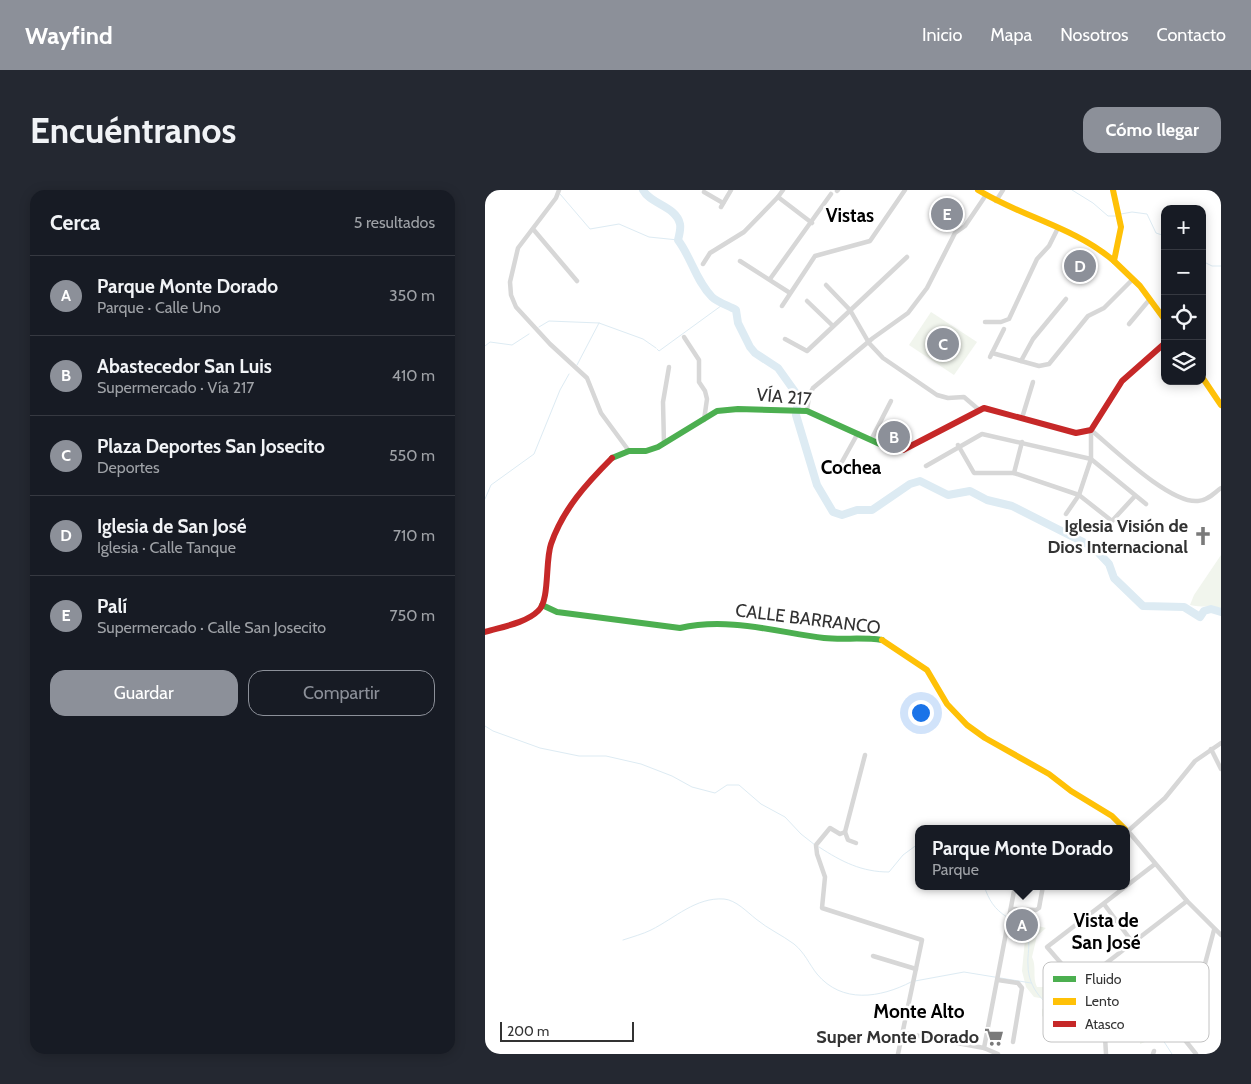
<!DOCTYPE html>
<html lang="es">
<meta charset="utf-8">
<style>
:root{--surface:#171b24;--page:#242831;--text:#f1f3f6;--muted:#9ea1a6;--line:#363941;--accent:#8c9099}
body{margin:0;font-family:Cabin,sans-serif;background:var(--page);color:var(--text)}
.controls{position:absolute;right:15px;top:15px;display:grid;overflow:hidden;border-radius:10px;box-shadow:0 2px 12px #0003}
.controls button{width:45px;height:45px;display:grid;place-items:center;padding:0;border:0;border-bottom:1px solid var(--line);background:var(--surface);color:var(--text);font:25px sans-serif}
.scale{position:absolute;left:15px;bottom:12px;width:134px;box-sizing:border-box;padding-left:5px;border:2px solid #333;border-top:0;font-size:14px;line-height:18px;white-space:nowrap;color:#333;-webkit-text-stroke:4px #fff;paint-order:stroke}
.you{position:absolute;left:435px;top:522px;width:18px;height:18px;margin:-12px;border:4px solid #fff;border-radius:50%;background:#1a73e8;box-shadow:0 0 0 8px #1a73e833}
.badge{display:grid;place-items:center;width:32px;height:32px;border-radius:50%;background:var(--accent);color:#fff;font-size:16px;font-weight:700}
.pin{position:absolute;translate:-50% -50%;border:2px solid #fff;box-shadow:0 1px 5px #0006}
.popup{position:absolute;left:430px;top:635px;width:215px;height:65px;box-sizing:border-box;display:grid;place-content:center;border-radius:10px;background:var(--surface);filter:drop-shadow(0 1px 4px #0005);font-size:16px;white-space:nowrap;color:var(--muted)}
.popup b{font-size:19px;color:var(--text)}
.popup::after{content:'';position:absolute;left:50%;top:100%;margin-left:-10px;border:10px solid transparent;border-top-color:var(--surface)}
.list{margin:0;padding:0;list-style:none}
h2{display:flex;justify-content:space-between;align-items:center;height:65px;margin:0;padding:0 20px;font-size:21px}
h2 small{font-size:16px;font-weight:400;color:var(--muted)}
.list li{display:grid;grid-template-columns:32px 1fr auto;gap:15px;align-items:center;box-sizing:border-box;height:80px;padding:0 20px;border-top:1px solid var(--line)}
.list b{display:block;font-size:19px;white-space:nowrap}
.list p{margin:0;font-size:16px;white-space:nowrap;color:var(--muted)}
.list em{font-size:16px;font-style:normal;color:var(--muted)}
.actions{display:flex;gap:10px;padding:15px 20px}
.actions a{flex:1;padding:11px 0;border:1px solid var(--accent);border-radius:15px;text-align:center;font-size:18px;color:var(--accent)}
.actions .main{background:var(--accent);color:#fff}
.icon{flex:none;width:28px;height:28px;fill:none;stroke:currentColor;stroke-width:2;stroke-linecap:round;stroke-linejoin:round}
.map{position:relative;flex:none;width:736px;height:864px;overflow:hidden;border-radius:15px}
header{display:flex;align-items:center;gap:30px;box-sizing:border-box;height:70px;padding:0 25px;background:var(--accent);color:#fff}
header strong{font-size:24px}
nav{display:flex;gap:28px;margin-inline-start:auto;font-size:18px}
.intro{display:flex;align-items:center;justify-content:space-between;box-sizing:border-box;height:120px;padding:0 30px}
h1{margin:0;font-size:35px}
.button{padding:12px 22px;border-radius:15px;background:var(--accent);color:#fff;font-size:18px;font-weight:700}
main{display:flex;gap:30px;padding:0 30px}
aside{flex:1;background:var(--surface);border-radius:15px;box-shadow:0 2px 12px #0003}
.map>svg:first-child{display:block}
</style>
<header>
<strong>Wayfind</strong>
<nav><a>Inicio</a><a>Mapa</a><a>Nosotros</a><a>Contacto</a></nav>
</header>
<div class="intro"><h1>Encuéntranos</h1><a class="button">Cómo llegar</a></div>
<main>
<aside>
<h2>Cerca<small>5 resultados</small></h2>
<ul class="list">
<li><span class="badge">A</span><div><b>Parque Monte Dorado</b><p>Parque · Calle Uno</p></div><em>350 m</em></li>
<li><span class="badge">B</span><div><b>Abastecedor San Luis</b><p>Supermercado · Vía 217</p></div><em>410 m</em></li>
<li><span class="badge">C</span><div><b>Plaza Deportes San Josecito</b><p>Deportes</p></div><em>550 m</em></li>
<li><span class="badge">D</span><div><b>Iglesia de San José</b><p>Iglesia · Calle Tanque</p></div><em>710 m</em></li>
<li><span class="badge">E</span><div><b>Palí</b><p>Supermercado · Calle San Josecito</p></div><em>750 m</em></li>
</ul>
<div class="actions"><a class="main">Guardar</a><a>Compartir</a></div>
</aside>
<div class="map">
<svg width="736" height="864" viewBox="0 0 736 864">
<rect width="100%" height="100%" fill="#fff"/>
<g fill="#f1f5ed">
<path d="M446 122 492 152 469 185 424 155Z"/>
<path d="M736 365V418C725 415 716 418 705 415L709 405Z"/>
<path d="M530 721 551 724 549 735 561 738 552 746 547 767C552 777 547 787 552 797H561L575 814 591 818 601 810 605 818 610 822 585 828 587 839 579 840 557 826V819L565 816 566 810 549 807 541 797 537 781 540 749 523 745 526 724Z"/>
<path d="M642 826 669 840 660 852 655 854 656 842 649 833 638 828Z"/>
</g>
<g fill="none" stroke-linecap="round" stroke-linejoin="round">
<g stroke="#ddebf3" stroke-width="1">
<path d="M587 0 608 13 623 26H632"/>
<path d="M75 4 105 39 134 34 164 47 193 50"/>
<path d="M636 24 647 22 662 24 671 43 680 46"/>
<path d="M717 71 727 76H736"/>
<path d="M54 137 64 131 114 133 158 149 171 158"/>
<path d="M0 156 5 152 27 155 44 144"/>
<path d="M172 159 174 161 240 113"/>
<path d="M92 175 114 133"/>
<path d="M0 309 6 295 49 264 75 200 84 184"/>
<path d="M0 536 8 541 55 558 94 566H121L156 574 187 586 207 597 230 603 242 595H254L276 614 300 627 316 644 330 655"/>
<path d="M334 657C357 672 377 682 404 682L418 665 433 654"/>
<path d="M499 696C504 710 509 719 522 727"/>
<path d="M525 729C530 732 539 739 542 745 546 754 542 765 543 775 543 799 560 815 580 826L613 818 641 819 674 844 687 864"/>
<path d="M138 750C147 747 158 744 166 740 190 728 211 707 239 709 251 710 262 722 271 729 283 739 297 745 309 754 320 763 324 774 332 784 357 814 395 808 426 792"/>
<path d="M430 791 479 782 546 793"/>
</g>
<g stroke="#ddebf3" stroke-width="8">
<path d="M158 0C165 14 191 16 195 34 196 39 194 46 193 50 206 67 211 91 227 107 232 112 244 116 251 120L253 133 265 157 270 163 293 178 313 206 312 218"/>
<path d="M311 225 332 295 348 322 357 325 372 320H387L425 294 435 291 463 305 485 301 502 310 527 316 608 357 624 374 629 388 658 416 699 417 715 427 719 421 726 419 736 422"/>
</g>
<g stroke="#d7d7d7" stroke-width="4.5">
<path d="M74 0 71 8 33 58 25 92 26 105 31 117 65 154 102 188 116 223 144 261"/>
<path d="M352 1 353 0"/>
<path d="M219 2 238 13"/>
<path d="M293 7 298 0"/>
<path d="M511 11 518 0"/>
<path d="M236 17 246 0"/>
<path d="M48 39 92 91"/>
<path d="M255 71 305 103"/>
<path d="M218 74 225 63 259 42 293 7 327 33"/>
<path d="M285 89 346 4"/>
<path d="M341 95 365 120 384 153 398 168 452 205 463 208 479 207 493 219"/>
<path d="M322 111 348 136"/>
<path d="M297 116 330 66 385 51 420 0"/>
<path d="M500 132H516L524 129 552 69 564 56 573 38"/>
<path d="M644 134 665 109"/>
<path d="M199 147 214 170V192L220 201 222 209 219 230"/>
<path d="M300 149 322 161 422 67"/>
<path d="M507 163 554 176 564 174 603 126 619 118 647 90"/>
<path d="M505 167 519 139"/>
<path d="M536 171 548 149 581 109"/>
<path d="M322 221 324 206 328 198 388 148 423 123 442 98 470 43 480 36 501 5"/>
<path d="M537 228 548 192"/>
<path d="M606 240C629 259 685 314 713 311 722 311 729 303 736 298"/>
<path d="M386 250 406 211"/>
<path d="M179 254 178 212 184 177"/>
<path d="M473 255 489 283H529L594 305 627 331 650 306"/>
<path d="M441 276 497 244 606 269 661 314"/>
<path d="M353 279 373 243"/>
<path d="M529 283 537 252"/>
<path d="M581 324 594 305 606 269V240"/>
<path d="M736 553 710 571 680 608 643 641 702 711 736 745"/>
<path d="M726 559 736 579"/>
<path d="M380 565 360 642 355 644 345 638 331 655 332 664 340 687 337 718 437 750 413 864"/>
<path d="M360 642 363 650 371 653"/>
<path d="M670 674 562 757 594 794 702 711"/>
<path d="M619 714 648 753"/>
<path d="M526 719 551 720 554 718 558 696"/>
<path d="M388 766 431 779"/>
<path d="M513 790 533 793 537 798 528 852"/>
<path d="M645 798 692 840 711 864"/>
<path d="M619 829 621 864"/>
<path d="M692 840 717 785 729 740"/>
<path d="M418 843 499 858 513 864"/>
<path d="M499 858 530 696"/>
<path d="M668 864 669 861"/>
</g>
<g stroke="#4caf50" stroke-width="6">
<path d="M127 268 144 261H161L173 257 232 221 253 219 322 221 397 255"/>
<path d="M57 415 72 422 195 438C243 427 292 442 339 448 358 450 378 447 397 450"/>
</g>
<g stroke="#ffc107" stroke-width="6">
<path d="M493 0C537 27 589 37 629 71"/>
<path d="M628 0 636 37 629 71 655 96 680 130"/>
<path d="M717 187 736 215"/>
<path d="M397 450 442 480 462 514 482 535 500 548 564 584 586 601 627 626 640 639"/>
</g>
<g stroke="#c62828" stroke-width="6">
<path d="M397 255 418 260 499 218 591 243 606 240 637 191 680 153"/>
<path d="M0 442C16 437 41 433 53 421 65 411 60 371 66 354 78 319 102 293 127 268"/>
</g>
</g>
<defs>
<g id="church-bare" transform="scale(1.5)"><path d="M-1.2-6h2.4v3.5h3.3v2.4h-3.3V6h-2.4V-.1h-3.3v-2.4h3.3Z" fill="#7a7a7a" stroke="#fff" stroke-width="2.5" paint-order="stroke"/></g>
<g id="supermarket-bare" transform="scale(1.5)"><path d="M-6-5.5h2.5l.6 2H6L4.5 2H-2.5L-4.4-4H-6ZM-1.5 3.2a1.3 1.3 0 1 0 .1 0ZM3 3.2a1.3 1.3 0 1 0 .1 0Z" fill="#7a7a7a" stroke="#fff" stroke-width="2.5" paint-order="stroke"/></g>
</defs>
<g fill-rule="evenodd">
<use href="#church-bare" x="718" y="346"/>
<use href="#supermarket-bare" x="509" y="847"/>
</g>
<g text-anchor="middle" stroke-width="5" stroke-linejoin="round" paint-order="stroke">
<g font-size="18" fill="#333" stroke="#fff">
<text transform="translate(299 207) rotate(5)" y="6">VÍA 217</text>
<text transform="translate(323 429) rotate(7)" y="6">CALLE BARRANCO</text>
</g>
<g font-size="18" font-weight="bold" fill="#333" stroke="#fff" text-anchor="end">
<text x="703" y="342">Iglesia Visión de<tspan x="703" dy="21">Dios Internacional</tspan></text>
<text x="494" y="853">Super Monte Dorado</text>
</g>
<g font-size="19" font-weight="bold" fill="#000" stroke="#fff">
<text x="365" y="32">Vistas</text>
<text x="366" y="284">Cochea</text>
<text x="621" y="737">Vista de<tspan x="621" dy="22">San José</tspan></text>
<text x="434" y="828">Monte Alto</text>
</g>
</g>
<rect x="558" y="772" width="166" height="80" rx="8" fill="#fff" stroke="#c2c2c2" stroke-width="1"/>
<rect x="568" y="786" width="23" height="6" fill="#4caf50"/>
<rect x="568" y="808" width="23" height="7" fill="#ffc107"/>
<rect x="568" y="831" width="23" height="6" fill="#c62828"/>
<g font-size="14" fill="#333">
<text x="600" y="794">Fluido</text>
<text x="600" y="816">Lento</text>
<text x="600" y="839">Atasco</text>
</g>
</svg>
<div class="controls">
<button>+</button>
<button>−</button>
<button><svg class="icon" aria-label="locate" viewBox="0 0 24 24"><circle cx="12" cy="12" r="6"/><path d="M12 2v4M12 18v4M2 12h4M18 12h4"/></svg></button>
<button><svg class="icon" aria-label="layers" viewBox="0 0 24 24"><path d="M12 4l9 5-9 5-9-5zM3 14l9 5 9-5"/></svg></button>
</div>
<div class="scale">200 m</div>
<div class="you"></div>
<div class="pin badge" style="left:537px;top:735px">A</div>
<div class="popup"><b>Parque Monte Dorado</b>Parque</div>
<div class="pin badge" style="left:409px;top:247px">B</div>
<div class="pin badge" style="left:458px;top:154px">C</div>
<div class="pin badge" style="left:595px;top:76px">D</div>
<div class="pin badge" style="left:462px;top:24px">E</div>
</div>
</main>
